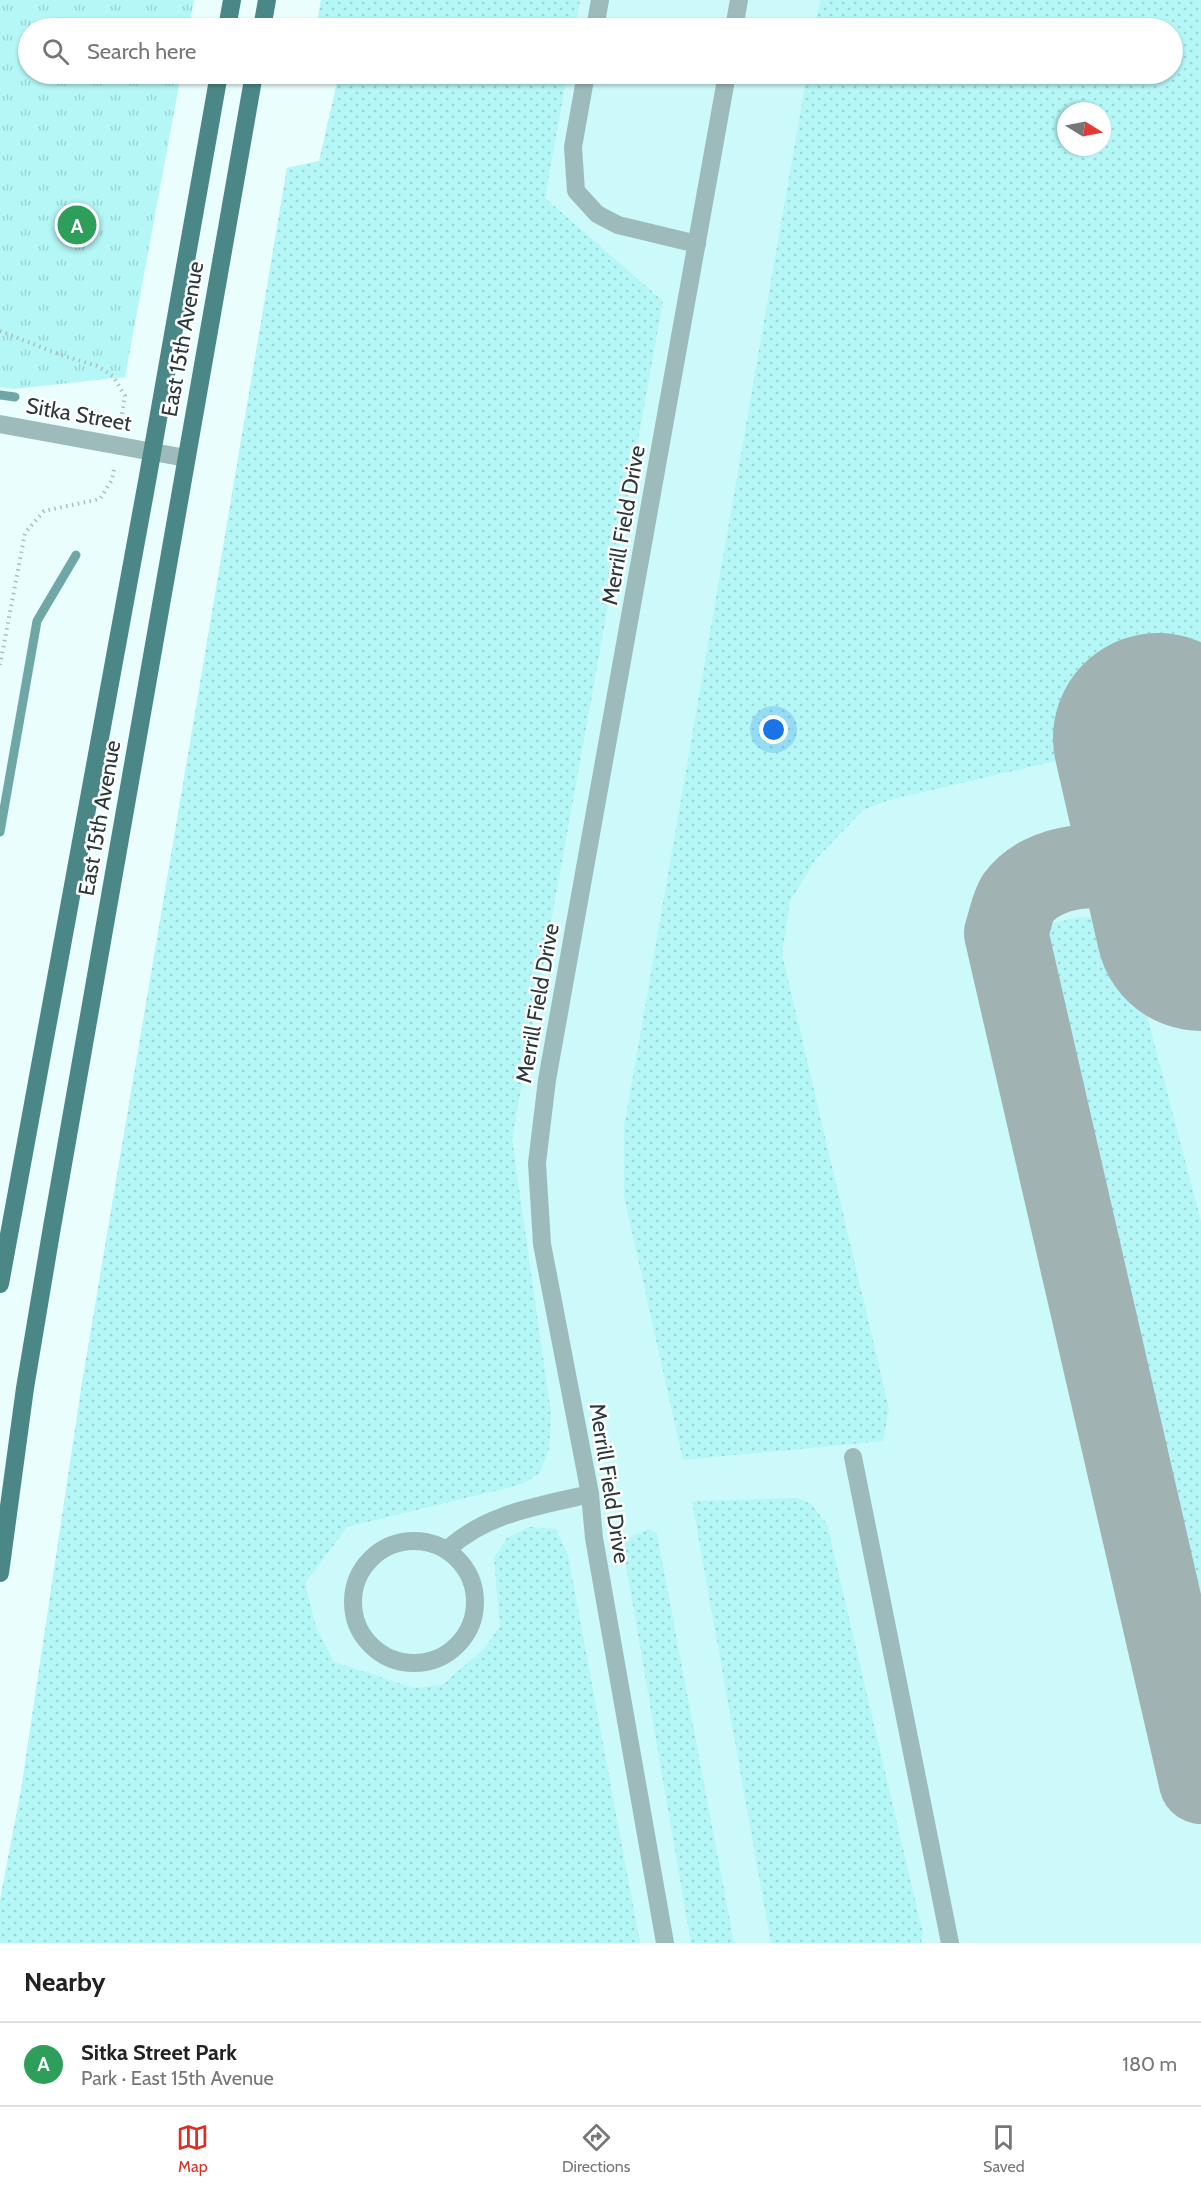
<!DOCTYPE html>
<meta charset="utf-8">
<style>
:root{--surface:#fff;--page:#f6f6f6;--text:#222;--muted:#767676;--line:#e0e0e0;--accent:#d93025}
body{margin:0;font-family:Cabin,sans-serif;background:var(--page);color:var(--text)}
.compass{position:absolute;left:1057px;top:102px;width:54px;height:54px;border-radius:50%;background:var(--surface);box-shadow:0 2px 4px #0004;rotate:100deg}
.you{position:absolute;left:774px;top:730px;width:21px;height:21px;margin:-15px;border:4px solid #fff;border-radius:50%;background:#1a73e8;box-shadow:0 0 0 9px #1a73e833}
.badge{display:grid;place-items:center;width:39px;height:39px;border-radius:50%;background:var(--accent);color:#fff;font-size:20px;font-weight:700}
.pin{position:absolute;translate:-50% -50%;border:3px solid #fff;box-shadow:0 2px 6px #0006}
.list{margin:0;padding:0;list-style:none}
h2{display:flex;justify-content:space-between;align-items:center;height:78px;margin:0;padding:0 24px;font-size:26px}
h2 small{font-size:20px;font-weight:400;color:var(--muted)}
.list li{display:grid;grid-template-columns:39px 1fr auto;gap:18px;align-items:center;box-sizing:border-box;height:84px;padding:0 24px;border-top:2px solid var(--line)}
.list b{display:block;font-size:22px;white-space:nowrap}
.list p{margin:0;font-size:20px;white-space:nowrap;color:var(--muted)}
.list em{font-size:20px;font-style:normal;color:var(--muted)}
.icon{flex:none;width:33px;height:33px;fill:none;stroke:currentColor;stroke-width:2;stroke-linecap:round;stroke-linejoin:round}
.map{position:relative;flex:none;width:1201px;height:1943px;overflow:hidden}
.search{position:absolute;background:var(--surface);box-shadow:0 2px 4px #0004;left:18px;right:18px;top:18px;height:66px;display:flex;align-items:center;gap:15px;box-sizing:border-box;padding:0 21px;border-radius:33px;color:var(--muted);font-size:22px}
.sheet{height:162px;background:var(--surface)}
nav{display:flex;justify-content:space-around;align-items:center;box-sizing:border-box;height:84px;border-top:2px solid var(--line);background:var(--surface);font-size:16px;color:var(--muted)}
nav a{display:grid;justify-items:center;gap:3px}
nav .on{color:var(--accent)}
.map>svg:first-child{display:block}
</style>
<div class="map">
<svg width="1201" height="1943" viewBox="0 0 1201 1943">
<defs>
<pattern id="grass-dots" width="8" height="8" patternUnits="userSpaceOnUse" patternTransform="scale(1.5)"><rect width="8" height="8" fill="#b4f7f6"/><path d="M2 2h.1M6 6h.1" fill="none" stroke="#9bd4d4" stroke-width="1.8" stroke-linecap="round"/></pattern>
<pattern id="park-tufts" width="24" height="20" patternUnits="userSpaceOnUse" patternTransform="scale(1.5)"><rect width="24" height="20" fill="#b4f7f6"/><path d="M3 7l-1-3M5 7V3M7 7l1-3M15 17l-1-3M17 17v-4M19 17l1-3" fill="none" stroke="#9bd4d4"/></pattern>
</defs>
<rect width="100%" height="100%" fill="#e9fefd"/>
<path fill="#ccf9f9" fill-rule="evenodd" d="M321 0H1201V1943H0V1900L21 1790 82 1383 287 168 319 161 339 74H1172V28H316ZM1066 111H1102V147H1066Z"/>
<g fill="url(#grass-dots)" fill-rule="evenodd">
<path d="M321 0H580L575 28H316Z"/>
<path d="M821 0H1201V727L889 800 863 810 816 859 790 901 782 954 889 1409 883 1441 683 1460 624 1196V1128L807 74H1172V28H814ZM1066 111H1102V147H1066Z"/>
<path d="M339 74H567L545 198 663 301 512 1139 551 1414 549 1450 539 1474 522 1484 347 1527 305 1583 316 1628 334 1662 414 1688 442 1685 484 1649 500 1626 494 1558 507 1538 530 1527 556 1529 568 1555 640 1943H0V1900L21 1790 82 1383 287 168 319 161Z"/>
<path d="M1079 917 1104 918 1128 944 1201 1221V1628L1032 981 1034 954 1050 924Z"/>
<path d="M798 1498 811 1504 827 1524 923 1934 921 1943H771L692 1501Z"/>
<path d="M649 1529 657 1534 734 1943H691L624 1553 625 1539Z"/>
</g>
<path fill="url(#park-tufts)" d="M0 0H194L189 28H28V74H181L125 377 14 389 0 387Z"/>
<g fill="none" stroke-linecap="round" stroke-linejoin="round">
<g stroke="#6fa7a7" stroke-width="9">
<path d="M0 395 15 397"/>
<path d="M0 832 37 621 76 555"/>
</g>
<path stroke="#a0b2b2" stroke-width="84" d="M1201 971C1188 942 1175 916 1154 892 1150 888 1146 882 1141 879 1107 857 1042 864 1018 898 1012 907 1010 922 1006 933L1201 1782"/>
<path stroke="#a0b2b2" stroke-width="210" d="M1158 738 1201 926"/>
<g stroke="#acbfbf" stroke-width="4" stroke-dasharray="1.5 4.5" stroke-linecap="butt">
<path d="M0 331 61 355 97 366 113 376 125 396 121 420"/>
<path d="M0 665 25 533 44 511 100 499 112 480 114 469"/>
</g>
<g stroke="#9dbbbb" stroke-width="18">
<path d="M595 28 600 0"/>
<path d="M734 28 739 0"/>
<path d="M586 74 573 147 576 191 597 214 618 225 697 244"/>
<path d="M0 424 186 458"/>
<path d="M853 1457 950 1943"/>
<circle cx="414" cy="1602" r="61"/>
<path d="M447 1550C486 1513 539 1506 590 1494"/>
<path d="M665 1943 594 1538 590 1494 542 1244 537 1163 547 1080 727 74"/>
</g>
<g stroke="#4b8787" stroke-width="18">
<path d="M227 28 232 0"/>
<path d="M262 28 267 0"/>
<path d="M0 1284 148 476 219 74"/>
<path d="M0 1573 25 1388 52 1227 254 74"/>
</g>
</g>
<g text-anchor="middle" stroke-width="5" stroke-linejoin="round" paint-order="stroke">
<g font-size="22" fill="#2a3838" stroke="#fff">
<text transform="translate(182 339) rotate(-80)" y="8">East 15th Avenue</text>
<text transform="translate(79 414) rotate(10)" y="8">Sitka Street</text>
<text transform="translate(623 525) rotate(-80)" y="8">Merrill Field Drive</text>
<text transform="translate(99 818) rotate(-80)" y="8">East 15th Avenue</text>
<text transform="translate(537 1003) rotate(-80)" y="8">Merrill Field Drive</text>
<text transform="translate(610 1483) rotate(81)" y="8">Merrill Field Drive</text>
</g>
</g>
</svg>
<svg class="compass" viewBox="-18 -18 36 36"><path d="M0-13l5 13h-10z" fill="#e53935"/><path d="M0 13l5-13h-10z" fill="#767676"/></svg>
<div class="you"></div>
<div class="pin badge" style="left:77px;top:225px;background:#2e9e5b">A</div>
<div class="search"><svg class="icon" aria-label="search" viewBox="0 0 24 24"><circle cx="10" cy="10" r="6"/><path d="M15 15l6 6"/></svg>Search here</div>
</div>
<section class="sheet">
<h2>Nearby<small></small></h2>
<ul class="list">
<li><span class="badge" style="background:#2e9e5b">A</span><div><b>Sitka Street Park</b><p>Park · East 15th Avenue</p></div><em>180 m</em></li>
</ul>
</section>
<nav>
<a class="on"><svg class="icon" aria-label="map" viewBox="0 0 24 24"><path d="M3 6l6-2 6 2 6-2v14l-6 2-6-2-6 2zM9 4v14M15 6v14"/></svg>Map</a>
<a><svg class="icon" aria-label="directions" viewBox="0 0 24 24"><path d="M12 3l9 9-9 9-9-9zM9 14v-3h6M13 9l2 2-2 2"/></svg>Directions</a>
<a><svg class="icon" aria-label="saved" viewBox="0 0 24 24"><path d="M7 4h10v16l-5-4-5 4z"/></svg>Saved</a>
</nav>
